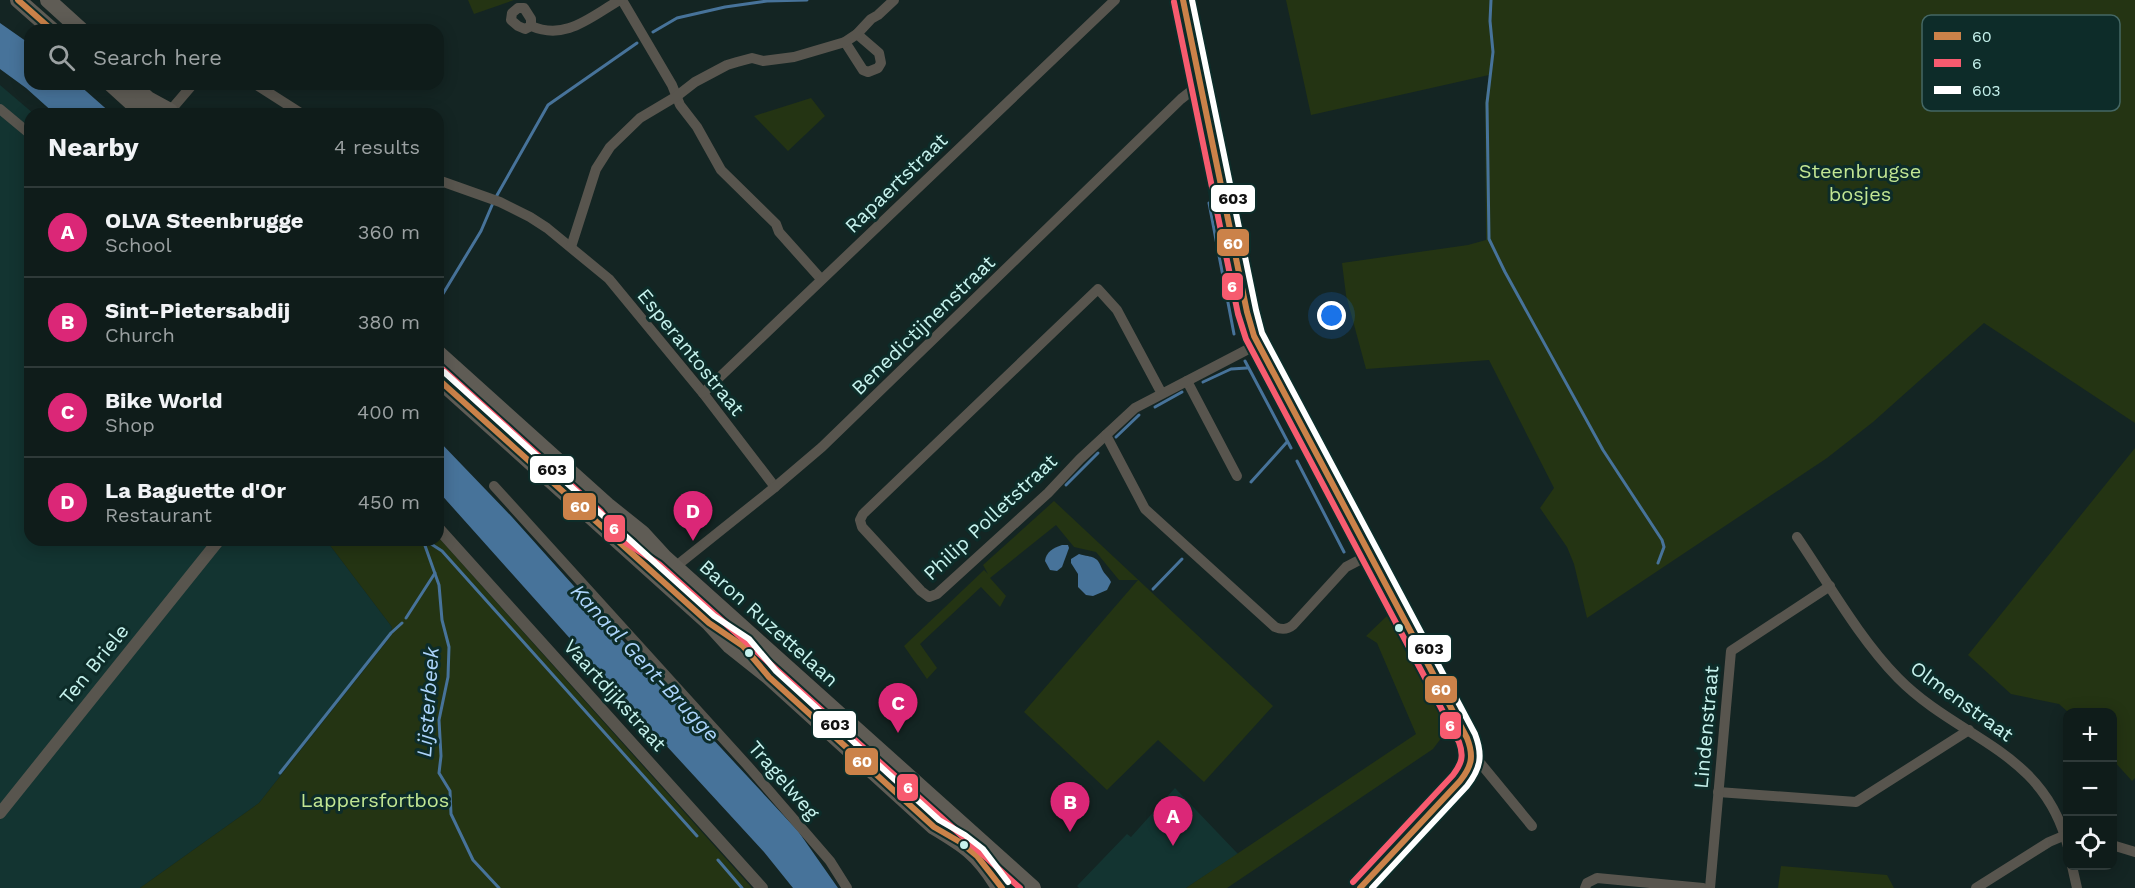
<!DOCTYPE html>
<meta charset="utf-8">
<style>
:root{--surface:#0f1c1a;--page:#182523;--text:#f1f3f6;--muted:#9ba1a2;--line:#2f3a39;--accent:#db2777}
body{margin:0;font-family:"Work Sans",sans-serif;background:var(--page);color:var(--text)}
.controls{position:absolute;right:18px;bottom:18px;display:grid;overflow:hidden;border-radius:12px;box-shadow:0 3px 15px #0003}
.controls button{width:54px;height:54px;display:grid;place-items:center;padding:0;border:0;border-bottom:2px solid var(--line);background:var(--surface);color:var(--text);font:30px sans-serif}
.you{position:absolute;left:1332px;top:316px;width:21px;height:21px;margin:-15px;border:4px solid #fff;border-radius:50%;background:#1a73e8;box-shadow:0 0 0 9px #1a73e833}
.badge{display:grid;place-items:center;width:39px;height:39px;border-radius:50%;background:var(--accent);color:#fff;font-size:20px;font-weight:700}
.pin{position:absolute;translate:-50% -50px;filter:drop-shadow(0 2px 3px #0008)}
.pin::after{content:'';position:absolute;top:32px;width:21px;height:18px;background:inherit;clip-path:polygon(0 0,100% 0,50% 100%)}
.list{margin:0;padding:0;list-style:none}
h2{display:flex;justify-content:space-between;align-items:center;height:78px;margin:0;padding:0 24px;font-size:26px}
h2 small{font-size:20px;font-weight:400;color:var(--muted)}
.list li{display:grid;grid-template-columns:39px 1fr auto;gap:18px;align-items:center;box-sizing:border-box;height:90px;padding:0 24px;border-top:2px solid var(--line)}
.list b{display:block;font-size:22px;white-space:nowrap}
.list p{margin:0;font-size:20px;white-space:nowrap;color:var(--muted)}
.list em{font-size:20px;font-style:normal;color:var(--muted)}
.icon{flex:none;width:33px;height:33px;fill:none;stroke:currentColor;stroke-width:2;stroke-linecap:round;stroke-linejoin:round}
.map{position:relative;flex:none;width:2135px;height:888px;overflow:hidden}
.search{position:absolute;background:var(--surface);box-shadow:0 3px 15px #0003;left:24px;top:24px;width:420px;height:66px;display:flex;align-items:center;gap:15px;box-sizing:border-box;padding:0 21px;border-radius:18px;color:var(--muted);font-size:22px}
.panel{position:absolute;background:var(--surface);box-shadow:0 3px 15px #0003;left:24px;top:108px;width:420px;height:438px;border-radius:18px}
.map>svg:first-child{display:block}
</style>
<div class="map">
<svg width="2135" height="888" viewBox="0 0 2135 888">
<rect width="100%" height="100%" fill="#142523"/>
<g fill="#133431">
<path d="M0 85 34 114H30V540H326L392 627 391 636 259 803 140 888H0Z"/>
<path d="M1175 788 1238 854 1186 888H1079L1077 886 1127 834 1131 837Z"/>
</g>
<g fill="#243413">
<path d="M468 0H514L474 14Z"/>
<path d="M1286 0H2135V423L1984 323 1873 422 1827 458 1587 618 1574 564 1567 547 1540 508 1554 488 1489 360 1366 369 1346 295 1342 263 1468 245 1486 240 1485 103 1489 75 1311 115Z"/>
<path d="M811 98 825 116 788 151 754 116Z"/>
<path d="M2135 448V778L2132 781 2113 760 2112 712H2068L2059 704 2011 694 1968 655Z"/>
<path d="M1054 501 1273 706 1204 782 1158 740 1107 790 1024 712 1138 580H1119L1096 552 1074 547 1056 525 990 578 1006 596 1000 607 981 587 920 644 937 668 927 679 904 646 984 570 988 574 983 565Z"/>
<path d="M438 537 752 888H140L259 803 391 636 392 627 326 540H438Z"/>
<path d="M1390 613 1451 725 1433 749 1227 888H1186L1416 734 1377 643 1366 636Z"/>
<path d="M1781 866 1887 875 1894 888H1778Z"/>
</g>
<g fill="#47739a">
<path d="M0 23 30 44V84H78L112 114H55L26 88 0 69Z"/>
<path d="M438 440 512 517 659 681 798 831 838 888H793L764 852 651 729 438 491Z"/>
<path d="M1062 545H1068L1069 548 1062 567 1057 571 1050 570 1045 561C1046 552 1053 548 1062 545Z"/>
<path d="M1079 554C1093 558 1097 555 1102 569 1104 574 1109 577 1111 582L1107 590 1093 596 1086 595 1078 587V574L1071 563V559Z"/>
</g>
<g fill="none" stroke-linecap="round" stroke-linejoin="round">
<g stroke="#47739a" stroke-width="3">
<path d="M1491 0 1490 21 1493 52 1487 103 1489 239 1505 272 1603 450 1662 540 1664 547 1658 563"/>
<path d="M653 32 677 18 725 7 767 1 807 0"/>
<path d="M496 197 548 105 637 43"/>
<path d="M1209 203 1234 334"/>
<path d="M438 302 481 231 493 203"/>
<path d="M1245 361 1291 448"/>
<path d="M1203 382 1231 369 1247 368"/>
<path d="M1155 407 1182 392"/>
<path d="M1116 437 1139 415"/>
<path d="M1297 461 1344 552"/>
<path d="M1251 482 1287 442"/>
<path d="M1066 485 1098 453"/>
<path d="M423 540 439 585 442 620 449 647 448 677 439 720 441 756 439 773 450 791 451 814 473 860 499 888"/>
<path d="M425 540 442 551 697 836"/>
<path d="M1153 589 1182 559"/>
<path d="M406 618 435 573"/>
<path d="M280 773 391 633 402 623"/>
<path d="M718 860 742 888"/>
</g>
<g stroke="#58554e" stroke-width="10">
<path d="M622 0 672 85 680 105 697 127 721 170 776 224 779 232 821 279"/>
<path d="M1183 0 1247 312 1254 336 1467 738C1475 759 1474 763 1460 781L1360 888"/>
<path d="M531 26V19L524 8H518L512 13 511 20 518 26 525 29 531 26C566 41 590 17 620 0"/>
<path d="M845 42 863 70 868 72 878 68 881 63 879 53 857 34"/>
<path d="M255 84 302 114"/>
<path d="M0 109 30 134"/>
<path d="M170 111 193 84"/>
<path d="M438 180 500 202 530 217 547 228 609 279 703 393 775 487"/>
<path d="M571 247 596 169 610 147 640 118 677 96 695 82 727 65 737 62 752 58 763 61 794 57 845 42 857 34 871 19 878 15 894 0"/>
<path d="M1187 381 1237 476"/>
<path d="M703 393 1115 0"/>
<path d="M1162 394 1117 310 1098 289 863 514 860 520 862 527 921 591 929 597 937 594 1048 493 1080 459 1135 408 1258 344"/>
<path d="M1106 435 1145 509 1275 627C1282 630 1287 630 1293 625L1346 567 1369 555"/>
<path d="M494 486 747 765 830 861 847 888"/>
<path d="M1797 537C1829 584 1859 638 1898 678 1959 740 2044 750 2068 847"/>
<path d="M660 579 775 487 822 447 1181 99 1200 84"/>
<path d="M1473 758 1481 764 1532 826"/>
<path d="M1718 792 1856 802 1969 730"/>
<path d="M2112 845 2135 852"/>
<path d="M2072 866 2077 888"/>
<path d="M1585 888 1587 883 1597 878 1703 888"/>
<path d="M1710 888 1731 651 1830 586"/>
<path d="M1976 888 2049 842 2068 834"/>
</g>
<g stroke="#58554e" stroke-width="12">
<path d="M438 528 762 888"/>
<path d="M0 813 219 540"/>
</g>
<g stroke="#5f5c55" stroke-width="16">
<path d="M18 0 52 30"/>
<path d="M48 0 81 30"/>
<path d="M111 84 144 114"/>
<path d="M131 84 148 99 170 111"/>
<path d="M438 353 607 505 642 533 664 557 1033 888"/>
<path d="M438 379 709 623 730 646 769 677 934 827C964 845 977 853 996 883"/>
</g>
<g stroke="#0d2c29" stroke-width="10">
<g id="bus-1">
<path d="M18 0 52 30"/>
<path d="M1183 0 1247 312 1254 336 1467 738C1474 756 1472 766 1460 781L1360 888"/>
<path d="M438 379 709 623 743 646 769 677 934 827 960 842 977 856 1002 888"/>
</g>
</g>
<g stroke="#0d2c29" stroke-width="10">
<g id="bus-2">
<path d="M1174 2 1238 314 1246 339 1459 742C1464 756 1462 763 1453 775L1353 882"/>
<path d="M438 365 600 511 626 543 659 564 1020 888"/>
</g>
</g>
<g stroke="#0d2c29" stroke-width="10">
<g id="bus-3">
<path d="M1192 0 1256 310 1262 333 1475 734C1483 755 1481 768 1467 786L1372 888"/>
<path d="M444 372 714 616 749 639 776 671 939 820 965 835 983 849 1008 882"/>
</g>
</g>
<use href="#bus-1" stroke="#cb8249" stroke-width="6"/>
<use href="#bus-2" stroke="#f75b6f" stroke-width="6"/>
<use href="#bus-3" stroke="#fff" stroke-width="6"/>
</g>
<g fill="#c6f2ed" stroke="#0d2c29" stroke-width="2">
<circle cx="1399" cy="628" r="5"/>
<circle cx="749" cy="653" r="5"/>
<circle cx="964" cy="845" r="5"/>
</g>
<g text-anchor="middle" stroke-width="6" stroke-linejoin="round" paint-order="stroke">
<g font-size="20" fill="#c2e693" stroke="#0d2c29">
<text x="1860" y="178">Steenbrugse<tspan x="1860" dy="23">bosjes</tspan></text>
<text x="375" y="807">Lappersfortbos</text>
</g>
<g font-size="20" fill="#c6f2ed" stroke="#0d2c29">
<text transform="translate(896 183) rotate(-44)" y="7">Rapaertstraat</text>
<text transform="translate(923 325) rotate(-44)" y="7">Benedictijnenstraat</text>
<text transform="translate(691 352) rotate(51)" y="7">Esperantostraat</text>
<text transform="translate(990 517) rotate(-43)" y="7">Philip Polletstraat</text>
<text transform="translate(769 623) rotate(42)" y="7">Baron Ruzettelaan</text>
<text transform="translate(94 664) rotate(-51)" y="7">Ten Briele</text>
<text transform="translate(615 695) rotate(48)" y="7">Vaartdijkstraat</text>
<text transform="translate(1962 701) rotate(36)" y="7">Olmenstraat</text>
<text transform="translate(1706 727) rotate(-85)" y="7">Lindenstraat</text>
<text transform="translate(784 780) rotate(49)" y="7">Tragelweg</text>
</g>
<g font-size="21" font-style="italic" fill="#acd4fb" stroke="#0d2c29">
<text transform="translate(645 663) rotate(47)" y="7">Kanaal Gent-Brugge</text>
<text transform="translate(428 702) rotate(-86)" y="7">Lijsterbeek</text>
</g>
</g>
<rect x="1922" y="15" width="198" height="96" rx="9" fill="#0d2c29" stroke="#446764" stroke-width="1.5"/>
<rect x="1934" y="32" width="27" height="8" fill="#cb8249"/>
<rect x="1934" y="59" width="27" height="8" fill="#f75b6f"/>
<rect x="1934" y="86" width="27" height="8" fill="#fff"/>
<g font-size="16" fill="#c6f2ed">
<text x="1972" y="42">60</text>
<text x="1972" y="69">6</text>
<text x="1972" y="96">603</text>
</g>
<g stroke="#0d2c29" stroke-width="2">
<rect x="1210" y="184" width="46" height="29" rx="6" fill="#fff"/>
<rect x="1216" y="228" width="34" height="29" rx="6" fill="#cb8249"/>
<rect x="1221" y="272" width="23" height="29" rx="6" fill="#f75b6f"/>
<rect x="529" y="455" width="46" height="29" rx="6" fill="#fff"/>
<rect x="562" y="492" width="35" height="29" rx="6" fill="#cb8249"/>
<rect x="603" y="514" width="23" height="29" rx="6" fill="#f75b6f"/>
<rect x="1407" y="634" width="45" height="29" rx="6" fill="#fff"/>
<rect x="1424" y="675" width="34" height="29" rx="6" fill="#cb8249"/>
<rect x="812" y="710" width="45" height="29" rx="6" fill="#fff"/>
<rect x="1439" y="711" width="23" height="29" rx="6" fill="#f75b6f"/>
<rect x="844" y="747" width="35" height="29" rx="6" fill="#cb8249"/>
<rect x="896" y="773" width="23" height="29" rx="6" fill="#f75b6f"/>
</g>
<g font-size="16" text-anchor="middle" font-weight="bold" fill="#fff">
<text x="1233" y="249">60</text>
<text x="1232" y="292">6</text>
<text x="580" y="512">60</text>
<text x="614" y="534">6</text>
<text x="1441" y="695">60</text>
<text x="1450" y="731">6</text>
<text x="862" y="767">60</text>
<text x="908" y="793">6</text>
</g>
<g font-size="16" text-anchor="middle" font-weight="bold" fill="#111">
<text x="1233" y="204">603</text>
<text x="552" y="475">603</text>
<text x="1429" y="654">603</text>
<text x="835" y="730">603</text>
</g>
</svg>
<div class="controls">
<button>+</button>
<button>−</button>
<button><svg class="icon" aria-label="locate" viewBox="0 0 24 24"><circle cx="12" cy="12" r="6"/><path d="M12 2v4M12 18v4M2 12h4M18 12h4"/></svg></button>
</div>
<div class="you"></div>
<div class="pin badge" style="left:1173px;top:846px">A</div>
<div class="pin badge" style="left:1070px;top:832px">B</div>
<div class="pin badge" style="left:898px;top:733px">C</div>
<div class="pin badge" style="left:693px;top:541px">D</div>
<div class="search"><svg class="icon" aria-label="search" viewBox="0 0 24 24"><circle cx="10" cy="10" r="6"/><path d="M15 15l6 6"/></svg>Search here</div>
<section class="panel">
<h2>Nearby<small>4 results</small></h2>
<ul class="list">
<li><span class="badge">A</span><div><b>OLVA Steenbrugge</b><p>School</p></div><em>360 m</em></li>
<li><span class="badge">B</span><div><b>Sint-Pietersabdij</b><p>Church</p></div><em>380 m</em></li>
<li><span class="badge">C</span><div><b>Bike World</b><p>Shop</p></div><em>400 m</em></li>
<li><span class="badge">D</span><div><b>La Baguette d'Or</b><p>Restaurant</p></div><em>450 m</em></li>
</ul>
</section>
</div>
